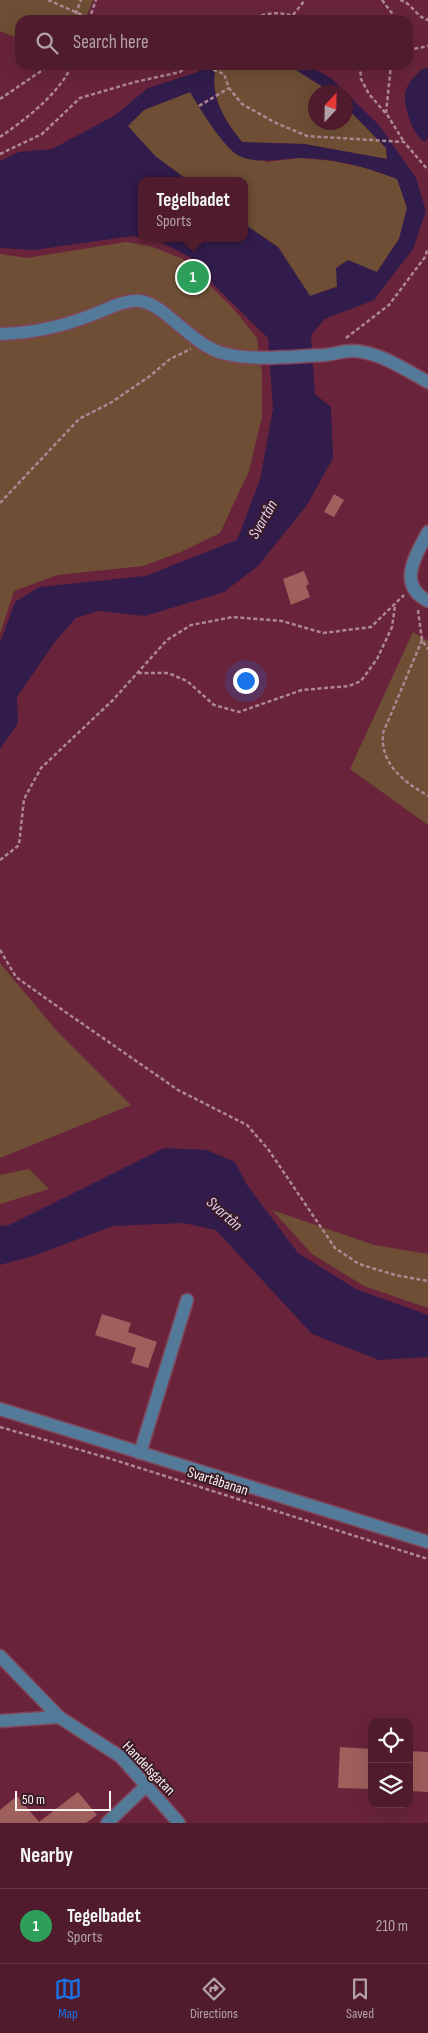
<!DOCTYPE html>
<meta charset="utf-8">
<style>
:root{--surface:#4f1b2d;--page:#552435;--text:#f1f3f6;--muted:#b3a1aa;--line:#663949;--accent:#1a73e8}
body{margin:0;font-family:"Sofia Sans Condensed",sans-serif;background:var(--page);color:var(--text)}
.controls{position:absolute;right:15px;bottom:15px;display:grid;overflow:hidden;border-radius:10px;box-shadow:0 5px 20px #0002}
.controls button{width:45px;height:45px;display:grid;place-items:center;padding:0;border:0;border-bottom:1px solid var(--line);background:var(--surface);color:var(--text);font:25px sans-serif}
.compass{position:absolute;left:308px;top:85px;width:45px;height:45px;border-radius:50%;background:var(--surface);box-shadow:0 5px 20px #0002;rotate:22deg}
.scale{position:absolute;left:15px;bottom:12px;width:96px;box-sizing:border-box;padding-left:5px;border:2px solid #faf1f3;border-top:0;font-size:14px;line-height:18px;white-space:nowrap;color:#faf1f3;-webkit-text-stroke:4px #3b1b25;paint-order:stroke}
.you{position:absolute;left:245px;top:680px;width:18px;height:18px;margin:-12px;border:4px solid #fff;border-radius:50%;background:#1a73e8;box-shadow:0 0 0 8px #1a73e833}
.badge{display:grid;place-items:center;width:32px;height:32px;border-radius:50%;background:var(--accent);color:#fff;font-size:16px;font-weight:700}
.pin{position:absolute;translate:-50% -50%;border:2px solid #fff;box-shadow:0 1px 5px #0006}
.popup{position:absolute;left:138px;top:177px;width:110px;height:65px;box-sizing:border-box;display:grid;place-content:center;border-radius:10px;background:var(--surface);filter:drop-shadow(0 1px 4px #0005);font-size:16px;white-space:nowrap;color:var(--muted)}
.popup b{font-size:19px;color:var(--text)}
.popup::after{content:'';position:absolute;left:50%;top:100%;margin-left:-10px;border:10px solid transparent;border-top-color:var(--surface)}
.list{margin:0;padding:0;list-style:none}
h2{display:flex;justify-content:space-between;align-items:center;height:65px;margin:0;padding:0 20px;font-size:21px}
h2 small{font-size:16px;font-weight:400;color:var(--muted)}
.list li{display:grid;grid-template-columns:32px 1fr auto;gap:15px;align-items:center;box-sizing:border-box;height:75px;padding:0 20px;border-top:1px solid var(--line)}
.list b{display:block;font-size:19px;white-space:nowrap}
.list p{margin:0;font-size:16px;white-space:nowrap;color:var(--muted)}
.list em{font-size:16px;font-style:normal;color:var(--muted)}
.icon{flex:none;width:28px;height:28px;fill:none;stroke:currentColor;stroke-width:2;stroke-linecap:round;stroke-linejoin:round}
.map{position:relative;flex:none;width:428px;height:1823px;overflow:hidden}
.search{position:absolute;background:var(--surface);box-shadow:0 5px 20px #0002;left:15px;right:15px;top:15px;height:55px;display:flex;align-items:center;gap:12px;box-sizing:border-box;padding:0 18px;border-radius:15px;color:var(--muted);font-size:19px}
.sheet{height:140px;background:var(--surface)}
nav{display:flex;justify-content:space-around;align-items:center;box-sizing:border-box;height:70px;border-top:1px solid var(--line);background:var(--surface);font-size:14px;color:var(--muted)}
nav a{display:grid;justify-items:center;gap:2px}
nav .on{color:var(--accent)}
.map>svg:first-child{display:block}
</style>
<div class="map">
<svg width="428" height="1823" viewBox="0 0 428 1823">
<rect width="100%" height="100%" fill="#69243c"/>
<g fill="#6e4f35">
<path d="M0 0H93L85 20H20V39L0 31Z"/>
<path d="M216 65H288L331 92H316V122H346V107L386 148 387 159 304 144 242 142C223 118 209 96 216 65Z"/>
<path d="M190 92 215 129 267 162 300 158 333 161 371 169 398 179 407 208 399 239 377 272 310 296 278 247 244 224V181H189L155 156 128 126 143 110Z"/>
<path d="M126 242 150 246 183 259 232 307 257 338 262 374V416L249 471 220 533 181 552 143 566 57 575 14 591 0 634V254L27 258Z"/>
<path d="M413 632 428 641V825L350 769Z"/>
<path d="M0 963 55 1029 131 1105 0 1158Z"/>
<path d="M29 1169 49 1189 0 1204V1175Z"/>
<path d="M272 1210 374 1245 428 1254V1308L364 1286 312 1254Z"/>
</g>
<g fill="#311c4b">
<path d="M203 65H216C209 96 223 118 242 142L304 144 387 159 386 148 346 107V93L379 125 416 178 426 211 413 249 374 300 325 319 311 335 315 394 331 407 333 458 307 505 258 566 224 592 145 616 99 611 76 618 54 643 17 697 18 723 0 749V643L15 602 39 587 145 576 237 540 260 480 273 409 268 338 215 286 193 259 159 241 145 238H244V224L278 247 310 296 337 287 336 268 348 260 377 272 399 239 407 208 397 179C367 167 333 158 300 158 282 158 254 166 236 154 221 143 200 109 190 92L144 110 128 126 155 156 189 181H142V238L133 236 34 250 0 248V161L19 152 52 149 114 116 148 88 198 72Z"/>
<path d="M288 65H308L332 79 345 92H331Z"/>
<path d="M428 68V138L425 142C413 136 404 108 405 95 406 84 415 76 422 69Z"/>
<path d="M164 1148 207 1150 235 1162 247 1185 298 1253 356 1289 428 1315V1357L379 1360 312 1334 216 1230 183 1223 113 1226 33 1256 0 1265V1225L7 1226Z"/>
</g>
<g fill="#9f5f5d">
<path d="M334 494 344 500 334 517 324 512Z"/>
<path d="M304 571 309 584 306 586 310 597 291 605 283 579Z"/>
<path d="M102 1314 131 1323 128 1332 157 1342 148 1368 131 1363 136 1348 95 1335Z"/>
<path d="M340 1747 372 1749V1789L338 1788Z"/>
<path d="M409 1751 428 1752V1792L409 1791Z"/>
<path d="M78 1792 97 1815 86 1823H0V1810L17 1796 39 1822Z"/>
</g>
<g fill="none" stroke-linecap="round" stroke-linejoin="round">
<g stroke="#804559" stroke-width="15">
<g id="minor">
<path d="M0 334C30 333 61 327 89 316 104 311 124 299 140 301 165 304 193 347 226 354 257 361 294 356 325 355 335 354 345 350 355 351 382 353 405 370 428 382"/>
<path d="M428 532C416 555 396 585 428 601"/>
<path d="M0 1409 428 1542"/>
<path d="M140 1453 187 1300"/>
<path d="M0 1656 59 1717 121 1757 179 1823"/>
<path d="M0 1721 59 1717"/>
<path d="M107 1823 146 1786"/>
</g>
</g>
<g stroke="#af8794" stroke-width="2.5" stroke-dasharray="4 2.5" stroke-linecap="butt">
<path d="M48 0 94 20"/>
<path d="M382 0 397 20"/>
<path d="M400 0C412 3 416 17 428 20"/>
<path d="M293 15 305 0"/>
<path d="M73 20 81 0"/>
<path d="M89 20 96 0"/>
<path d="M249 20C267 12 283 10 302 20"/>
<path d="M408 50 428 46"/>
<path d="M201 65 224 74 229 88 242 104 276 123 307 136 404 142 428 170"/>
<path d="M360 65 361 79 369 94 388 116 404 142"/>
<path d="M0 99 50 65"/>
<path d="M199 106 229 88"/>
<path d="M386 113 391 65"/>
<path d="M0 137C26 119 58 95 72 65"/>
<path d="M0 154 42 134 80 98 135 82 180 72 188 65"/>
<path d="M346 338 389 305 425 257 428 248"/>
<path d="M0 503 79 419 112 402 150 376 170 359 191 349"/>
<path d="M418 610 422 640 428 649"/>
<path d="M422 640 383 733C380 764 403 781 428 796"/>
<path d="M138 673H168L187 681 214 705 239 712 302 690 349 686 361 681 377 659 392 627 395 606"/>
<path d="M0 860 19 845 24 799 41 768 113 700 167 640 191 625 233 617 282 621 323 633 371 627 404 595"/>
<path d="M0 950 16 977 51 1002 178 1090 247 1125 268 1149 335 1248 359 1264 395 1275 428 1281"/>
<path d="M0 1427 108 1458 428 1559"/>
</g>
<use href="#minor" stroke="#537b99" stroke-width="12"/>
</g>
<g text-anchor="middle" stroke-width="4" stroke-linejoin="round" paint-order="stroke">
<g font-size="15" fill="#faf1f3" stroke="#3b1b25">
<text transform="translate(218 1481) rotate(18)" y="5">Svartåbanan</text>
<text transform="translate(149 1768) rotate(46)" y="5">Handelsgatan</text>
</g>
<g font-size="16" font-style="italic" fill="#dfd3f4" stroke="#3b1b25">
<text transform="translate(262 519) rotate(-60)" y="6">Svartån</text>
<text transform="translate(225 1213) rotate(42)" y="6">Svartån</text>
</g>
</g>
</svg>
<div class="controls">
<button><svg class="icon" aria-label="locate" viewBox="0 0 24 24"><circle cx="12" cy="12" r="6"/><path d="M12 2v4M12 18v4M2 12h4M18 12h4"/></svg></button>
<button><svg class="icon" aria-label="layers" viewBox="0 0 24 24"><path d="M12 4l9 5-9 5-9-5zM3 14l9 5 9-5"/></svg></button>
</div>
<svg class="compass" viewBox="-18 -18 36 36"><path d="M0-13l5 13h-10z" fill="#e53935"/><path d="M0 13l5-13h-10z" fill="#b3a1aa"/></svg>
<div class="scale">50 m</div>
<div class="you"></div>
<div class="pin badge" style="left:193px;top:277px;background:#2e9e5b">1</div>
<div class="popup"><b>Tegelbadet</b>Sports</div>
<div class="search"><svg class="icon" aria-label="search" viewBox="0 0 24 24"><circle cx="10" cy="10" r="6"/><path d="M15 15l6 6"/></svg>Search here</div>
</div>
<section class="sheet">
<h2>Nearby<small></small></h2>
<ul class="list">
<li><span class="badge" style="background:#2e9e5b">1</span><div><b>Tegelbadet</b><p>Sports</p></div><em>210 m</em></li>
</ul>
</section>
<nav>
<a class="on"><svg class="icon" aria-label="map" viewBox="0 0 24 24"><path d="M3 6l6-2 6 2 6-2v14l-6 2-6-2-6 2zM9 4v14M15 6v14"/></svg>Map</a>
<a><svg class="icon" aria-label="directions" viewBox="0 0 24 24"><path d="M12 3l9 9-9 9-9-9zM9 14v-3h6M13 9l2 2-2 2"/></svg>Directions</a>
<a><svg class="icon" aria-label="saved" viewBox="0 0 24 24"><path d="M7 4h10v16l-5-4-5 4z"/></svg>Saved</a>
</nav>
